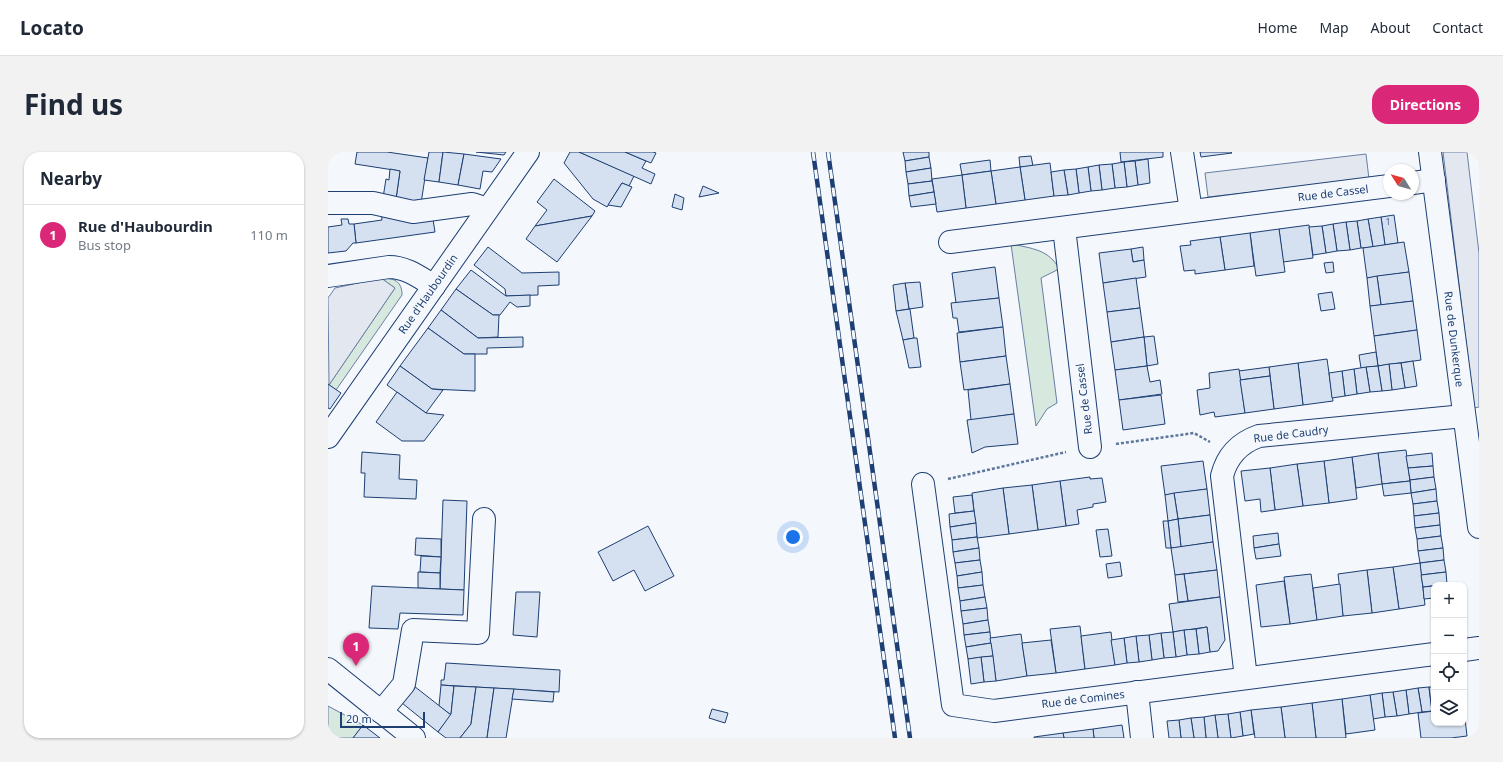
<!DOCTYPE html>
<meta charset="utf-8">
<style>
:root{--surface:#fff;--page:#f2f2f3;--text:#1f2937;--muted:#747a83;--line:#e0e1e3;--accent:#db2777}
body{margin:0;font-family:"Noto Sans",sans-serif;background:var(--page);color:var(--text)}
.controls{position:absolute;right:12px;bottom:12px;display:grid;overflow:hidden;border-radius:8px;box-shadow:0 1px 3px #0004}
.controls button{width:36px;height:36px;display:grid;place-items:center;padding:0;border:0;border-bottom:1px solid var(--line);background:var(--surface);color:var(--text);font:20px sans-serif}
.compass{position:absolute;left:1055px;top:12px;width:36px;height:36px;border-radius:50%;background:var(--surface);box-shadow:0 1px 3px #0004;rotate:307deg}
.scale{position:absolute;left:12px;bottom:10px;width:85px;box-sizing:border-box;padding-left:4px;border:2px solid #1d3f73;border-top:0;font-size:11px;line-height:14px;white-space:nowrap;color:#1d3f73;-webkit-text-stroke:3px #f4f7fb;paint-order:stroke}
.you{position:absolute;left:465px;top:385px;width:14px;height:14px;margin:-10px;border:3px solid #fff;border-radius:50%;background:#1a73e8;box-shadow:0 0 0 6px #1a73e833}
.badge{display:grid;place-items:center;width:26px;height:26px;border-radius:50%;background:var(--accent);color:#fff;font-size:13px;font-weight:700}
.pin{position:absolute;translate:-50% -33px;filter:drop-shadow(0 1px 2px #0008)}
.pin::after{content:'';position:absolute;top:21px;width:14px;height:12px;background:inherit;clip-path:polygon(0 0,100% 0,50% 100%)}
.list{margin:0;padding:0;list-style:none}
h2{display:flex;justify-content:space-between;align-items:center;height:52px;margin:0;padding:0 16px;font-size:17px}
h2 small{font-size:13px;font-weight:400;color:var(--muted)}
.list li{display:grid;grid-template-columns:26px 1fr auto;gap:12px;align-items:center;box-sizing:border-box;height:60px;padding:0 16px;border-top:1px solid var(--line)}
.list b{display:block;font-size:15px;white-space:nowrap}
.list p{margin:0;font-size:13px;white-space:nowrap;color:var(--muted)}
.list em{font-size:13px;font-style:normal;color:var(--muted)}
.icon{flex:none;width:22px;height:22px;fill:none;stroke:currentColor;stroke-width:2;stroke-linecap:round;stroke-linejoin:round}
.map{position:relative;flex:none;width:1151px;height:586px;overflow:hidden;border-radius:16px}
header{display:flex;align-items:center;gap:24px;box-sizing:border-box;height:56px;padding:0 20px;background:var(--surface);border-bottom:1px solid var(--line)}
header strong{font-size:19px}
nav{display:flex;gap:22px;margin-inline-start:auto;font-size:14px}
.intro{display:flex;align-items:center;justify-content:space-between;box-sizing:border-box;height:96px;padding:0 24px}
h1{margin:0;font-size:28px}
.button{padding:10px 18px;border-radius:16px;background:var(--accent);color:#fff;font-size:14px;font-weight:700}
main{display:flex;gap:24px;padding:0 24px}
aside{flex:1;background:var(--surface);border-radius:16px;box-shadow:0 1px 3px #0004}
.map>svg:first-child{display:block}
</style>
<header>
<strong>Locato</strong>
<nav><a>Home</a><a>Map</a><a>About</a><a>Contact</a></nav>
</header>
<div class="intro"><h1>Find us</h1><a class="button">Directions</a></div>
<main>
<aside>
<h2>Nearby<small></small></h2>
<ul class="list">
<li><span class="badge">1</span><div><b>Rue d'Haubourdin</b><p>Bus stop</p></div><em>110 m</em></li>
</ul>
</aside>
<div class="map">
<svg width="1151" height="586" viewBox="0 0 1151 586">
<rect width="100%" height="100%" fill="#f4f7fb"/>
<g fill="#d7e8df" stroke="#687fa3">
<path d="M683 92C703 96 722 98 731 117L713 126 729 251 719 257 708 274Z"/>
<path d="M53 126C66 126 74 129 74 143L8 238 1 233 67 136Z"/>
<path d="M0 554 35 573 25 586H0Z"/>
</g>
<g fill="#e3e8f0" stroke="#687fa3">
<path d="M1115 0H1139L1151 101V255L1146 256Z"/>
<path d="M1038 2 1041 27 880 45 877 21Z"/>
<path d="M53 126 67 136 1 233 0 146 7 136Z"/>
</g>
<g fill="#d5e0f0" stroke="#1d3f73">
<path d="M29 0H59L100 6 92 58 67 54 72 19 27 12Z"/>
<path d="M101 0H115L111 30 96 28Z"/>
<path d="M115 0 136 2 130 33 111 30Z"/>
<path d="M148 0H178L176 3Z"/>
<path d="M242 0H251L306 24 301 34 294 31 279 55 265 47 236 11Z"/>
<path d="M251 0H297L318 9 314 16 327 22 323 32Z"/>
<path d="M297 0H325L328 1 323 11Z"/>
<path d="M575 0H601V5L577 9Z"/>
<path d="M792 0H835V5L793 10Z"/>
<path d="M872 0H903L904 1 873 5Z"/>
<path d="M136 2 173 7 164 20 155 19 152 37 130 33Z"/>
<path d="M703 4 705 14 692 15 691 5Z"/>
<path d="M601 5 603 16 578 20 577 9Z"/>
<path d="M820 7 822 31 810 33 807 9Z"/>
<path d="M662 8 663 19 634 23 632 12Z"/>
<path d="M807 9 810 33 799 35 796 10Z"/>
<path d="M796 10 799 35 787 36 784 12Z"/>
<path d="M722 11 726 44 697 48 692 15Z"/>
<path d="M784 12 787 36 774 38 771 13Z"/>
<path d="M771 13 774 38 763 39 760 15Z"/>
<path d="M692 15 697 48 668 52 663 19Z"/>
<path d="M760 15 763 39 751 41 748 17Z"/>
<path d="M603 16 604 29 580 32 578 20Z"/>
<path d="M62 17 72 19 67 54 54 52 58 27 61 28Z"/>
<path d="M748 17 751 41 740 43 736 18Z"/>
<path d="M736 18 740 43 726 44 723 20Z"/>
<path d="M663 19 668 52 638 56 634 23Z"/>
<path d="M634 23 638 56 609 60 604 27Z"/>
<path d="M226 27 267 59 264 64 207 74 219 58 209 50Z"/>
<path d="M604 29 606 40 581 44 580 32Z"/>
<path d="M294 31 304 35 293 55 280 53Z"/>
<path d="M375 34 391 41 371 45Z"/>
<path d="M606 40 608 52 583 55 581 44Z"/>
<path d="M347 42 356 46 354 58 344 55Z"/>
<path d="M53 57 104 61 107 80 28 91 26 72 54 68Z"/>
<path d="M1066 63 1070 91 1057 93 1053 65Z"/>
<path d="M264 64 229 110 198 87 207 74Z"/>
<path d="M1053 65 1057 93 1045 95 1040 67Z"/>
<path d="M13 67H20L21 72H26L28 91H25L18 99 0 101V75L14 73Z"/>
<path d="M1040 67 1045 95 1033 96 1029 69Z"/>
<path d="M1029 69 1033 96 1022 98 1018 70Z"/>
<path d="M1018 70 1022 98 1009 99 1005 72Z"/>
<path d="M1005 72 1009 99 998 101 994 74Z"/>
<path d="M981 73 985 106 955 110 951 77Z"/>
<path d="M994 74 998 101 985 103 981 75Z"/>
<path d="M951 77 957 120 928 124 922 81Z"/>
<path d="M922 81 926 114 897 118 892 85Z"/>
<path d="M892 85 897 118 867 122V118L856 119 852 94 863 93 862 89Z"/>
<path d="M1076 90 1081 120 1039 126 1035 96Z"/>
<path d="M160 95 194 121 231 120V133L210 134V143L178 144 177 137 146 113Z"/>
<path d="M815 95 816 108 805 110 803 97Z"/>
<path d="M803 97 805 110 816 108 818 125 775 131 771 101Z"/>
<path d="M1005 110 1006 120 998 121 996 111Z"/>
<path d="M667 115 671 146 628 151 624 121Z"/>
<path d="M143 118 178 144 202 143V154L189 155 182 150 172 163H165L128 137Z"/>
<path d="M1081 120 1085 149 1053 153 1049 124Z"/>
<path d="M1049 124 1053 153 1042 154 1039 126Z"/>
<path d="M808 126 812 156 779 160 775 131Z"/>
<path d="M592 130 595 155 581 157 577 131Z"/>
<path d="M577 131 581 157 568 159 565 133Z"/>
<path d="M128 137 165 163H171L170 185 150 186 113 158Z"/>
<path d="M1004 140 1007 157 993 159 990 142Z"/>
<path d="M671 146 675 175 631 180 629 166H625L623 151Z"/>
<path d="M1085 149 1089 178 1046 184 1042 154Z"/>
<path d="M812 156 816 185 783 190 779 160Z"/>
<path d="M582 157 586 186 575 188 568 159Z"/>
<path d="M113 158 150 186 195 185V195L159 196V202H136L100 176Z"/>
<path d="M675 175 678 204 632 210 629 181Z"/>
<path d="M100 176 136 202H147V239L104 237 72 214Z"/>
<path d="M1089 178 1093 208 1050 214 1046 184Z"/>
<path d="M826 184 830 212 819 214 816 185Z"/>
<path d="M816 185 819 214 787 218 783 190Z"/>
<path d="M586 186H589L593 215 581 216 575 188Z"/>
<path d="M1048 200 1050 214 1033 216 1031 203Z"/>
<path d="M678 204 682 232 636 238 632 210Z"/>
<path d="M999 207 1005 249 975 253 970 211Z"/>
<path d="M1085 209 1089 234 1077 236 1073 211Z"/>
<path d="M970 211 975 253 946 257 941 215Z"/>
<path d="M1073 211 1077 236 1064 238 1061 212Z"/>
<path d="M1061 212 1064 238 1054 239 1050 214Z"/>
<path d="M72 214 104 237 115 238 98 261 59 233Z"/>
<path d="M819 214 822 230 832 228 834 242 791 248 787 218Z"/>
<path d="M1050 214 1054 239 1042 240 1038 215Z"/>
<path d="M941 215 942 224 912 228 911 219Z"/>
<path d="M1038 215 1042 240 1029 242 1026 217Z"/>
<path d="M911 217 917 261 887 265 886 260 872 263 869 238 882 236 881 221Z"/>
<path d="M1026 217 1029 242 1017 244 1014 219Z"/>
<path d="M1014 219 1017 244 1004 246 1001 221Z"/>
<path d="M942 224 946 257 917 261 912 228Z"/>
<path d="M0 232 13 241 2 257 0 256Z"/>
<path d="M682 232 686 262 643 268 640 238Z"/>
<path d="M69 240 98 261 116 263 96 289H74L48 270Z"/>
<path d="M833 243 837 272 795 278 791 248Z"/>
<path d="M686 262 690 292 657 295 644 301 639 268Z"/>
<path d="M1078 298 1082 329 1054 332 1050 301Z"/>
<path d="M34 300 72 303 71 327 89 328 88 347 36 345 37 321H33Z"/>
<path d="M1050 301 1054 332 1028 336 1024 305Z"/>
<path d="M1104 301 1105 314 1080 316 1078 304Z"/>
<path d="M1024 305 1029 347 1001 351 996 309Z"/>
<path d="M875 309 879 337 837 343 833 314Z"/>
<path d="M996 309 1001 351 975 354 969 312Z"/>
<path d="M969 312 975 354 947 358 942 316Z"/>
<path d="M1105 314 1106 325 1082 328 1080 316Z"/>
<path d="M942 316 947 358 933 360 932 347 917 349 913 319Z"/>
<path d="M762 325V327L774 326 778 350 765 352V355L749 358 751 372 738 374 732 329Z"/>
<path d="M1106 325 1108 337 1083 341 1082 328Z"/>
<path d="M732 329 738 374 710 378 704 333Z"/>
<path d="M1082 329 1083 341 1056 344 1054 332Z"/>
<path d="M704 333 710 378 681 382 675 336Z"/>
<path d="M675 336 681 382 649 386 644 341Z"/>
<path d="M879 337 882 363 850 367 846 341Z"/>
<path d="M1108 337 1109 349 1085 352 1083 341Z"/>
<path d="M846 341 850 367 840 369 837 343Z"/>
<path d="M644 343 646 359 627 361 625 345Z"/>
<path d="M115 348 139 349 136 438 112 437Z"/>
<path d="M1109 349 1111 361 1086 364 1085 352Z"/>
<path d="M646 359 648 371 622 375 621 362Z"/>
<path d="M1111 361 1112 373 1087 376 1086 364Z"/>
<path d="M882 363 885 390 853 395 850 367Z"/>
<path d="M850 367 853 395 843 396 840 369Z"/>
<path d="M835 369H840L843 396H838Z"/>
<path d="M648 371 649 385 624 388 622 375Z"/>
<path d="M1112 373 1113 384 1089 387 1087 376Z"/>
<path d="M320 374 346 424 317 439 306 418 285 429 270 400Z"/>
<path d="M780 377 784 404 772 405 768 378Z"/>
<path d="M950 381 951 392 926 396 925 384Z"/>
<path d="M1113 384 1115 396 1090 399 1089 387Z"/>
<path d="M649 385 651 396 625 400 624 388Z"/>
<path d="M88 386 113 387V405L87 403Z"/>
<path d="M885 390 889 418 847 423 843 396Z"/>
<path d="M951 392 953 404 928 407 926 396Z"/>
<path d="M651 396 652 408 627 411 625 400Z"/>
<path d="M1115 396 1116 408 1092 411 1090 399Z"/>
<path d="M93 404 113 405 112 421 92 420Z"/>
<path d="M652 408 654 420 629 424 627 411Z"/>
<path d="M1116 408 1118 420 1093 423 1092 411Z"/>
<path d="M792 410 794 424 780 426 778 412Z"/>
<path d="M1092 411 1097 453 1071 457 1065 415Z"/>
<path d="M1065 415 1071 457 1044 461 1039 418Z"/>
<path d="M889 418 892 445 860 449 856 422Z"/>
<path d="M1039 418 1044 461 1015 464 1010 422Z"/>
<path d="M90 420 112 421V437L90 436Z"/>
<path d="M654 420 655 433 630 436 629 424Z"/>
<path d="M1118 420 1119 432 1095 435 1093 423Z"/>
<path d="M856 422 860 449 850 450 847 423Z"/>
<path d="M983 422 989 468 962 472 956 425Z"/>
<path d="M956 429 962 472 933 475 928 433Z"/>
<path d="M1012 432 1015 464 989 468 985 436Z"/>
<path d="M655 433 657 445 632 449 630 436Z"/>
<path d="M44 434 136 438 135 463 72 461 70 477 41 476Z"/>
<path d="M1106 434V446L1096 447 1095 435Z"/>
<path d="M188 440H212L209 485 185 483Z"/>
<path d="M657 445 659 456 633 459 632 449Z"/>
<path d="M892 445 897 488 890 499 882 500 879 475 845 480 841 452Z"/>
<path d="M659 456 660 468 635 472 633 459Z"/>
<path d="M660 468 662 480 636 483 635 472Z"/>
<path d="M752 474 757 517 728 521 722 477Z"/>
<path d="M879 475 882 500 871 502 868 477Z"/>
<path d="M868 477 871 502 859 503 856 478Z"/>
<path d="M856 478 859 503 848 505 845 480Z"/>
<path d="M662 480 663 491 638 495 636 483Z"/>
<path d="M783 480 787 513 757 517 753 484Z"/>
<path d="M845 480 848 505 836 506 833 481Z"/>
<path d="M833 481 836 506 824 508 821 483Z"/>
<path d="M693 482 699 524 668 529 662 486Z"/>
<path d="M821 483 824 508 811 510 808 484Z"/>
<path d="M808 484 811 510 799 511 796 486Z"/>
<path d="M796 486 799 511 787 513 783 488Z"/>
<path d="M723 488 728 521 699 524 694 491Z"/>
<path d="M663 491 665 504 640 507 638 495Z"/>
<path d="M665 504 668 529 656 530 653 505Z"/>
<path d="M653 505 656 530 643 532 640 507Z"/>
<path d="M118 511 232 518 231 540 113 533V528H116Z"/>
<path d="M113 533 126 534 123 563 111 554Z"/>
<path d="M86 534 123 563 110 580 74 551Z"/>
<path d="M126 534 148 535 143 572 132 586H118L110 580 123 562Z"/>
<path d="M148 535 166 536 159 586H132L143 572Z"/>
<path d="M1101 535 1104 559 1094 560 1090 536Z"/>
<path d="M1101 535H1106V559H1104Z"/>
<path d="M166 536 186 537 178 586H159Z"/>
<path d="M1090 536 1094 560 1081 562 1078 538Z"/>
<path d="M186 537 226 540 225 550 184 547Z"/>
<path d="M1078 538 1081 562 1069 564 1065 540Z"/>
<path d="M1065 540 1069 564 1057 565 1054 541Z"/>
<path d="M1054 541 1057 565 1045 567 1042 543Z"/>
<path d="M1042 543 1047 578 1018 582 1014 547Z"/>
<path d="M1014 547 1018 586H988L984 551Z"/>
<path d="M984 551 988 586H957L953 555Z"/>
<path d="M953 555 957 586H927L923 558Z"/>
<path d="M384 557 400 561 397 571 381 566Z"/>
<path d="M923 558 926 582 915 584 912 560Z"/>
<path d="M1136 558 1139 584 1123 586H1093L1090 561 1106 559V571H1136Z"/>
<path d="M912 560 915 584 903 586 900 562Z"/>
<path d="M900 562 903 586H890L887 563Z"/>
<path d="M887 563 890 586H878L876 565Z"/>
<path d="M876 565 878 586H866L863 566Z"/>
<path d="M863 566 866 586H853L851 568Z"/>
<path d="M851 568 853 586H841L839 569Z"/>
<path d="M35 573 52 586H25Z"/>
<path d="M794 573 796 586H766L765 577Z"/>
<path d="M765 577 766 586H736L735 581Z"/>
<path d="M735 581 736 586H706V585Z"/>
</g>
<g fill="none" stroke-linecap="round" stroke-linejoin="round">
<g stroke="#1d3f73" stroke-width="24">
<g id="minor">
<path d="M854 0 863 59"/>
<path d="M1102 0 1151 375"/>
<path d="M1085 31 1106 28"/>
<path d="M0 51H45L85 60 144 52 159 57"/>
<path d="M736 76 762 295"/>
<path d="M622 90 1061 34"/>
<path d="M0 124 61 115C78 115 91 125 106 134"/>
<path d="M595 332 625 553 666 559 1106 502"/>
<path d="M1136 498 1151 496"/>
<path d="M0 517 86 586"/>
<path d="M918 526 894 324C899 304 911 291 931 284L1136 264"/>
<path d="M809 540 814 586"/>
<path d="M53 560 76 532 85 478 150 481 156 367"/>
</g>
</g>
<g stroke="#1d3f73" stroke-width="24">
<path id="major" d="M0 285 200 0"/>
</g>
<g stroke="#5e769c" stroke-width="2.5" stroke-dasharray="3 2" stroke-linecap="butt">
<path d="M788 292 866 281 882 290"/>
<path d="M620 327 738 300"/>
</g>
<use href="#minor" stroke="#f4f7fb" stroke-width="22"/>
<use href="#major" stroke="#f4f7fb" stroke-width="22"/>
<g stroke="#1d3f73" stroke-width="4.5">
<g id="rail">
<path d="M485 0 567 586"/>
<path d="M500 0 582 586"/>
</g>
</g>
<use href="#rail" stroke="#f4f7fb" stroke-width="3" stroke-dasharray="9" stroke-linecap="butt"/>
</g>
<g text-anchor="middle" stroke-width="3" stroke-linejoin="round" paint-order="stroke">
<g font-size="9" fill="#4b6792">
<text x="1060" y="73">1</text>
</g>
<g font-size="11" fill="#1d3f73" stroke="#f4f7fb">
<text transform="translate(1005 41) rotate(-7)" y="4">Rue de Cassel</text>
<text transform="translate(100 142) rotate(-55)" y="4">Rue d'Haubourdin</text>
<text transform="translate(1126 187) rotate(83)" y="4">Rue de Dunkerque</text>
<text transform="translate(756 247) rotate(-97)" y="4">Rue de Cassel</text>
<text transform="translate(963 282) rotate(-7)" y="4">Rue de Caudry</text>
<text transform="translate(755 547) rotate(-7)" y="4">Rue de Comines</text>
</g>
</g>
</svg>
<div class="controls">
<button>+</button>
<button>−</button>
<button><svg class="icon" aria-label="locate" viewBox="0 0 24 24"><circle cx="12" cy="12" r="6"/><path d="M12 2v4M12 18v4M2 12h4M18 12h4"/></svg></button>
<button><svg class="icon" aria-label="layers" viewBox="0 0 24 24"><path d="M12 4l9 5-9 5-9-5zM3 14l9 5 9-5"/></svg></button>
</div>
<svg class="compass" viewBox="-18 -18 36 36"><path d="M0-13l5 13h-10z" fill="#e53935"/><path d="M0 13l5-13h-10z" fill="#747a83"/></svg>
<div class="scale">20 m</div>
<div class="you"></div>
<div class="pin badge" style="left:28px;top:514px">1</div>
</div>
</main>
